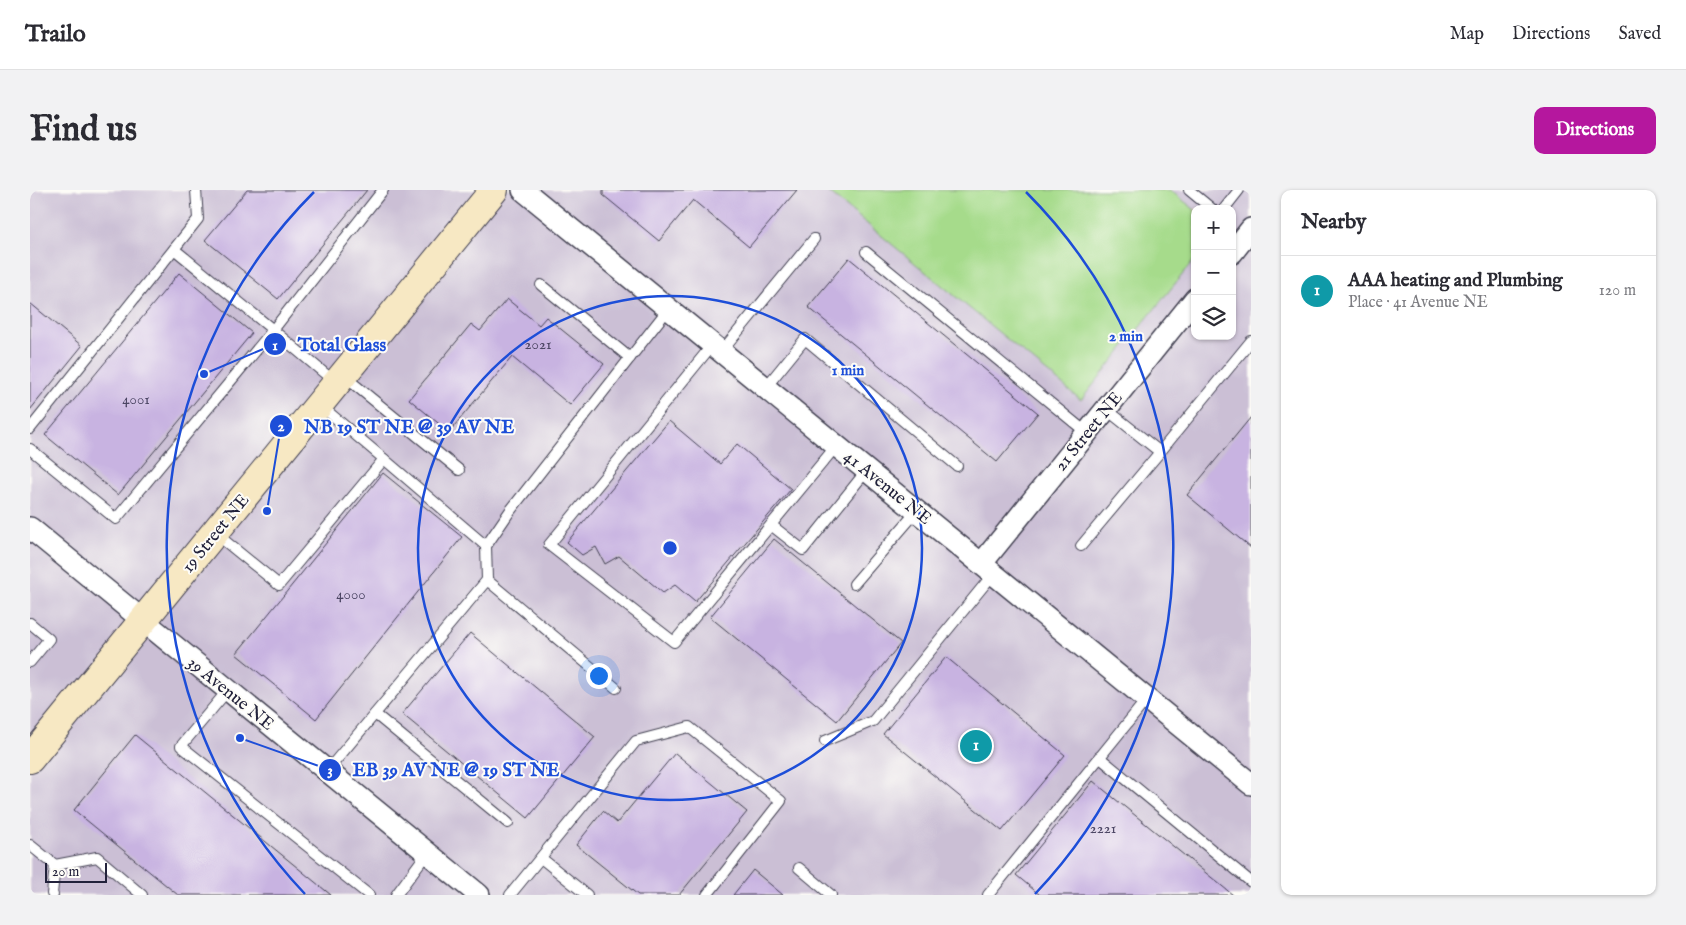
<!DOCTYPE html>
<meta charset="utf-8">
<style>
:root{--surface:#fff;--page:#f2f2f3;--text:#2b2b33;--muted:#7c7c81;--line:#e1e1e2;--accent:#b5179e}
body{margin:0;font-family:"IM FELL English",serif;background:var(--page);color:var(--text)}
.controls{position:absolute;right:15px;top:15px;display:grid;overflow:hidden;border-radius:10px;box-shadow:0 1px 4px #0004}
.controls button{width:45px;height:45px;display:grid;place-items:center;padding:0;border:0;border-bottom:1px solid var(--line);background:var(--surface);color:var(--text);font:25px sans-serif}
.scale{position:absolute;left:15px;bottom:12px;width:62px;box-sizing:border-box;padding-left:5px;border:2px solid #22223b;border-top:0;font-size:14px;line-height:18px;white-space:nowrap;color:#22223b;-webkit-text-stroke:4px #fdfcf7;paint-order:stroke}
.you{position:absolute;left:568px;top:485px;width:18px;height:18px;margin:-12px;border:4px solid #fff;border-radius:50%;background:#1a73e8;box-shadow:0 0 0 8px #1a73e833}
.badge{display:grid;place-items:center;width:32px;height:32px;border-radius:50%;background:var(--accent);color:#fff;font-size:16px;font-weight:700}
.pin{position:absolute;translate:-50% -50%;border:2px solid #fff;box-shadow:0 1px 5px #0006}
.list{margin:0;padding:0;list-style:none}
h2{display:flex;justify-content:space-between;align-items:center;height:65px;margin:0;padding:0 20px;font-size:21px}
h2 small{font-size:16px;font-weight:400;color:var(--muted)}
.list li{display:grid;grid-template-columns:32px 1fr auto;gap:15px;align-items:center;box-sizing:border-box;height:70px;padding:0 20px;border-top:1px solid var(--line)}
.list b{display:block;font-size:19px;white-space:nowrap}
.list p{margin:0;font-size:16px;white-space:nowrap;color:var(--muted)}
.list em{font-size:16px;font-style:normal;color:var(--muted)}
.icon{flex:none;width:28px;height:28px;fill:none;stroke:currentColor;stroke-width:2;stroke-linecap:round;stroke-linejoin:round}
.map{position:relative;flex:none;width:1221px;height:705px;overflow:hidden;border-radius:10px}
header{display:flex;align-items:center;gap:30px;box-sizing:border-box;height:70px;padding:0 25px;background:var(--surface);border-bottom:1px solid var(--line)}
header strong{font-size:24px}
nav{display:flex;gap:28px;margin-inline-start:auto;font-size:18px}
.intro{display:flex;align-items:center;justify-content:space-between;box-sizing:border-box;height:120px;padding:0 30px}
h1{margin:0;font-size:35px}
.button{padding:12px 22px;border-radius:10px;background:var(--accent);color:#fff;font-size:18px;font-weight:700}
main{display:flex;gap:30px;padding:0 30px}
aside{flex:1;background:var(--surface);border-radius:10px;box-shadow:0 1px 4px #0004}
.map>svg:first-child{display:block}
</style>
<header>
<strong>Trailo</strong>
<nav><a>Map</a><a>Directions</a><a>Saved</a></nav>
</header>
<div class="intro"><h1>Find us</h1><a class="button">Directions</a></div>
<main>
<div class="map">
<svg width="1221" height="705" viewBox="0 0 1221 705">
<rect width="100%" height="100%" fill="#fdfcf7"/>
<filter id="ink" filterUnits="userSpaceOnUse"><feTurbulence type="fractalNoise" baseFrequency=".02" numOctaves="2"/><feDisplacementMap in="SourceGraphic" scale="10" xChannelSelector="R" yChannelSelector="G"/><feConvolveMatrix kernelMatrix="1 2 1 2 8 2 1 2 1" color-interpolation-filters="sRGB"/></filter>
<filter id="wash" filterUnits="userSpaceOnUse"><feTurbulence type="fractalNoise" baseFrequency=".0096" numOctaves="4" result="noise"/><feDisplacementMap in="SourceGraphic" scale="20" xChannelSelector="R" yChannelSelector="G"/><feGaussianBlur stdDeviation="1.12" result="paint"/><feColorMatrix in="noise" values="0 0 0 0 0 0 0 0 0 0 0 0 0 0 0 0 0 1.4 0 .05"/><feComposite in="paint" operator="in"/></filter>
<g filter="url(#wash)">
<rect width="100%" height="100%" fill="#f3e3c9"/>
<path fill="#cbbfd5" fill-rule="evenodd" d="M0 0H1221V705H0ZM1165 19H1202V146H1165Z"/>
<path fill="#a6db8b" stroke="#647e63" d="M796 0H1140L1165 20V69L1051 210Z"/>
<g id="blocks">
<g fill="#c8b3e1">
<path d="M217 0H337L248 109 175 50Z"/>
<path d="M573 0H767L719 57 663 10 629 51 573 5Z"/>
<path d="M819 68 1008 223 967 272 778 117Z"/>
<path d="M149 83 222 143 88 305 15 245Z"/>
<path d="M477 109 509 135 516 127 574 174 540 215 482 167 419 242 379 209 441 134 450 141Z"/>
<path d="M0 113 52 156 0 220Z"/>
<path d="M1221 227V358L1157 305Z"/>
<path d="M639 231 690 274 707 254 761 299 665 412 645 395 633 403 589 366 575 374 566 357 552 365 537 352Z"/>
<path d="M353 283 432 347 286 529 206 464Z"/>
<path d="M744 349 871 453 807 531 680 427Z"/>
<path d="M440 443 565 547 498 628 372 524Z"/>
<path d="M916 467 1035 565 972 641 853 544Z"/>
<path d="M105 545 301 705H148L44 620Z"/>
<path d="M645 563 717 622 649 705H608L546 655 573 621 587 633Z"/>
<path d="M1063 591 1203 705H1010L986 685Z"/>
<path d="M723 680 753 705H703Z"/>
</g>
</g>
</g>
<g filter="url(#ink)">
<use href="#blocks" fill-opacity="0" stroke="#413f50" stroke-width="1"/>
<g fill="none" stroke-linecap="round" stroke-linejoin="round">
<g stroke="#413f50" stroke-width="12">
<g id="lane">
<path d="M1159 0 1182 19"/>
<path d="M1194 19 1209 0"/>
<path d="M144 59 168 29 166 0"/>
<path d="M836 62 1057 243"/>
<path d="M511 95 600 168"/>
<path d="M683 154 519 355 644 452 807 255"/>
<path d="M692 161 784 49"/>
<path d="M314 186 429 280"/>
<path d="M306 193 243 140 353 0"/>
<path d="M736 197 775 149 927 276"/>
<path d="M0 239 144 59 243 140 86 329 0 259"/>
<path d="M1130 262 1221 151"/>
<path d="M354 269 456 356 457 390"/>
<path d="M741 335 773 360 837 280"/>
<path d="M185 343 249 395 354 269 290 215"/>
<path d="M456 356 480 321 639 118"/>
<path d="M1051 356 1130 262 1076 219"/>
<path d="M824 394 887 321"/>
<path d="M0 433 19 449 0 472"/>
<path d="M198 500 151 556 339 705"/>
<path d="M345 524 478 633"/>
<path d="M795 551 843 531 964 383"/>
<path d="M1069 567 1221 692"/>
<path d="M297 581 457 390 586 498"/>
<path d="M0 655 25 675 67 667 112 705"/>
<path d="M511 668 557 705"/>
<path d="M769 678 801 705"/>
<path d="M23 705 22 704 25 675"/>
<path d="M366 705 397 663"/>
<path d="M480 705 606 551 659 537 751 611 677 705"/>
<path d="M958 705 1117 509"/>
</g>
</g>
<g stroke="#413f50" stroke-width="24">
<g id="street">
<path d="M493 0 1221 594"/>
<path d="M1202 63 1221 39"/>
<path d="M0 338 449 705"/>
<path d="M952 373 1165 109"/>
</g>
</g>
<g stroke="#413f50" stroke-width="30">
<path id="secondary" d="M0 569 464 0"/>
</g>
<use href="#lane" stroke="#fff" stroke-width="10"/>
<use href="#street" stroke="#fff" stroke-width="21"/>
<use href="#secondary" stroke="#f7e8c3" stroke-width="28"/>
</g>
</g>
<g fill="none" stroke="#1d4ed8" stroke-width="2.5">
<circle cx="640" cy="358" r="252"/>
<path d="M275 704A503 503 0 0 1 284 2M996 2A503 503 0 0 1 1005 704"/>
</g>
<g text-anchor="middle" stroke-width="4" stroke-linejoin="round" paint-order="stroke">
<g font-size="15" fill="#4c4664">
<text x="508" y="159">2021</text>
<text x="106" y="214">4001</text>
<text x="321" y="409">4000</text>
<text x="1073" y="643">2221</text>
</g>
<g font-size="18" fill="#22223b" stroke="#fdfcf7">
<text transform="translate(1058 241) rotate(-51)" y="6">21 Street NE</text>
<text transform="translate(858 297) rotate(39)" y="6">41 Avenue NE</text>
<text transform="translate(185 343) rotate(-51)" y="6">19 Street NE</text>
<text transform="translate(201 503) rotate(39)" y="6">39 Avenue NE</text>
</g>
</g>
<circle cx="640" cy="358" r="8" fill="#1d4ed8" stroke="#fdfcf7" stroke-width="2.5"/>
<g font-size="15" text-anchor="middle" font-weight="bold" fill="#1d4ed8" stroke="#fdfcf7" stroke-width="4" stroke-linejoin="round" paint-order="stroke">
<text x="1096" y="151">2 min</text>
<text x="818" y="185">1 min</text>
</g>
<path fill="none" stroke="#1d4ed8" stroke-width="2" d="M174 184L245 154M237 321L251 236M210 548L300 580"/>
<g fill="#1d4ed8" stroke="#fdfcf7" stroke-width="2">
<circle cx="174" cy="184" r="5"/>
<circle cx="237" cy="321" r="5"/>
<circle cx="210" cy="548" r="5"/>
<circle cx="245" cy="154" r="12"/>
<circle cx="251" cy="236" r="12"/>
<circle cx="300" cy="580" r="12"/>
</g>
<g font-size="15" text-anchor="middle" font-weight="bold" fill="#fff">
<text x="245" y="160">1</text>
<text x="251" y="241">2</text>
<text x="300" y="585">3</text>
</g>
<g font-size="19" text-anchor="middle" font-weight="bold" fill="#1d4ed8" stroke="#fdfcf7" stroke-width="4" stroke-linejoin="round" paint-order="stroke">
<text x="312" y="161">Total Glass</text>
<text x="379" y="243">NB 19 ST NE @ 39 AV NE</text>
<text x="426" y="586">EB 39 AV NE @ 19 ST NE</text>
</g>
</svg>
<div class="controls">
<button>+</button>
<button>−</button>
<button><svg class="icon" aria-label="layers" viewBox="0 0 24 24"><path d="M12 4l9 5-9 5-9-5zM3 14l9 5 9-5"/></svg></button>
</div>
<div class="scale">20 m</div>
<div class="you"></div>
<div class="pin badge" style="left:946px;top:556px;background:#0f9aa8">1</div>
</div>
<aside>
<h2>Nearby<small></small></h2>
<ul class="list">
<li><span class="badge" style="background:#0f9aa8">1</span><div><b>AAA heating and Plumbing</b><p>Place · 41 Avenue NE</p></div><em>120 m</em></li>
</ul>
</aside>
</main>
